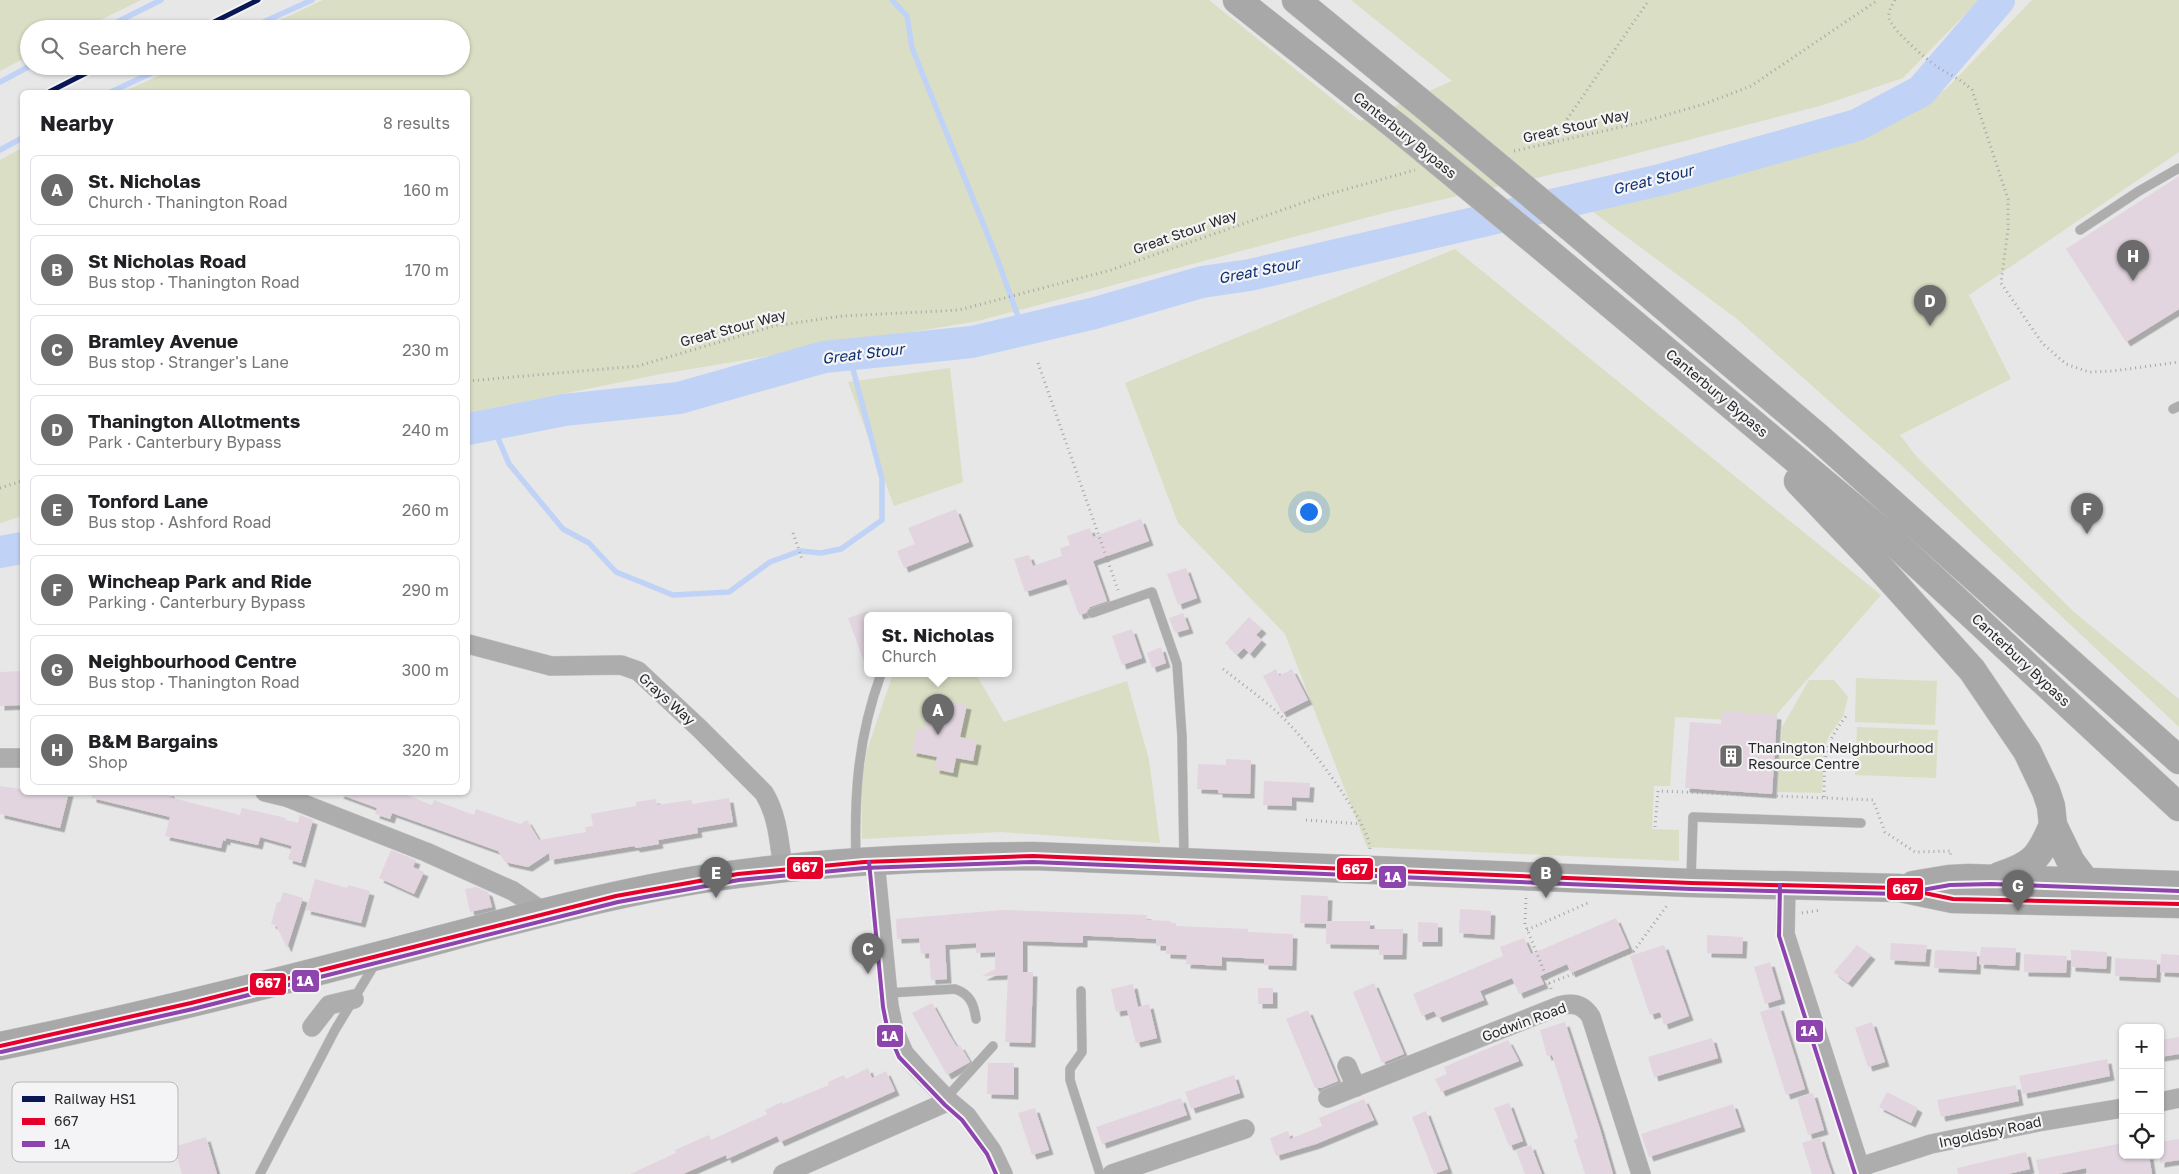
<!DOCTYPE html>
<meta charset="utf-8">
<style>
:root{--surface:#fff;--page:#f2f2f2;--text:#202124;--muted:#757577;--line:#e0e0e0;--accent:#6b6b6b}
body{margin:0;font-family:"Golos Text",sans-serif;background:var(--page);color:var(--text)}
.controls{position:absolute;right:15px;bottom:15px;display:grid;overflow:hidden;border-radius:8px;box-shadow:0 1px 4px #0004}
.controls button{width:45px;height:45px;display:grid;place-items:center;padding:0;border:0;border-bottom:1px solid var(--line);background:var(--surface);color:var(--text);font:25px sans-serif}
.you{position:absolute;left:1308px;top:511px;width:18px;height:18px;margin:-12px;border:4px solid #fff;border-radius:50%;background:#1a73e8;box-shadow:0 0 0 8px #1a73e833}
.badge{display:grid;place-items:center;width:32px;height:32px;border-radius:50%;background:var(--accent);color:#fff;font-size:16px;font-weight:700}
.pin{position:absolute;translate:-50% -41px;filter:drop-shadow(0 1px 2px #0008)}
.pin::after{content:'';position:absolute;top:26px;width:18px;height:15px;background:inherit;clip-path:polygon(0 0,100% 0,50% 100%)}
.popup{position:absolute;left:864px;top:612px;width:148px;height:65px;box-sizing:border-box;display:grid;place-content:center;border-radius:8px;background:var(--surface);filter:drop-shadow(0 1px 4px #0005);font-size:16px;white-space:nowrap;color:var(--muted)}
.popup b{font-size:19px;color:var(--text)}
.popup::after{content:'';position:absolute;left:50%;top:100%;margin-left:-10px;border:10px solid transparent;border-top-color:var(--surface)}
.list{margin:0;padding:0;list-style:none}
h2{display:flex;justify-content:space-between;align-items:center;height:65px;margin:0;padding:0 20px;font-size:21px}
h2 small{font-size:16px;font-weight:400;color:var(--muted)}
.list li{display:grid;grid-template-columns:32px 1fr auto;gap:15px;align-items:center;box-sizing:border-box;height:70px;margin:0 10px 10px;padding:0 10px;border:1px solid var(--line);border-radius:8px}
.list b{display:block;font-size:19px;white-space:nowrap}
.list p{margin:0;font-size:16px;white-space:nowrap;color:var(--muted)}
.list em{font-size:16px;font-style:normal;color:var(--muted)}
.icon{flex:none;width:28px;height:28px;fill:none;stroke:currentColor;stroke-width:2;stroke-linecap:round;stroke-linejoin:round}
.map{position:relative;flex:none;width:2179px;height:1174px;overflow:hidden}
.search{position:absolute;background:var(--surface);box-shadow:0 1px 4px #0004;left:20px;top:20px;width:450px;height:55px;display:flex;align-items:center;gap:12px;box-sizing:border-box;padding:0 18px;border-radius:28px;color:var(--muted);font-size:19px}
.panel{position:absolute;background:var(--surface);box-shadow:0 1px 4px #0004;left:20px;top:90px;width:450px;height:705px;border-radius:8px}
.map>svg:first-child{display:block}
</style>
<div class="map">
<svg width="2179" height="1174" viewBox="0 0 2179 1174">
<defs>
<filter id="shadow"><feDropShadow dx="4.5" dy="4.5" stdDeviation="0" flood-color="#0004"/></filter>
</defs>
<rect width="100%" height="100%" fill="#e7e7e7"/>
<g fill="#dadec4">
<path d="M0 0H141L82 29H29V56L0 71Z"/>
<path d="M323 0H1209L1360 121 1452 81 1351 0H1979L1903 78 1823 105 1584 167 1388 212 978 321 661 374 468 413V92H123L180 66H461V29H261Z"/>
<path d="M2032 0H2179V152L1969 295 2011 379 1900 435 1916 456 2074 612 2179 699V727L1901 465 1737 319 1589 209 1873 134 1946 89Z"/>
<path d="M22 148V516L0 523V160Z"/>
<path d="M1455 249 1881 595 1770 722 1675 717 1670 786H1654L1652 829 1679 830V861L1367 847 1285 634 1178 523 1125 383Z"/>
<path d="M950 368 963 482 894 506 848 382Z"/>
<path d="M977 676 1004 722 1127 681 1149 760 1160 843 1000 832 862 839 861 786 867 750 892 677Z"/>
<path d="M1856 678 1937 681 1935 725 1855 722Z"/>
<path d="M1809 680H1834L1848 697 1843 716 1829 736 1824 749 1822 793 1777 792 1782 727Z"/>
<path d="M1857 727 1938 730 1936 778 1855 775Z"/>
</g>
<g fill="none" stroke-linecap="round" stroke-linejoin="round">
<g stroke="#c0d3f6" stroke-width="5.5">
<path d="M892 0 907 16 912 48 995 253 1023 330"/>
<path d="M103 29 161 0"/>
<path d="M248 29 312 0"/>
<path d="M0 82 30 66"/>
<path d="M111 92 166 66"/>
<path d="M0 150 22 138"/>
<path d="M492 424 509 464 563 529 589 543 616 572 673 595 729 592 770 562 800 551 821 553 841 549 882 520V479L849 354"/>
</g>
<g stroke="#c0d3f6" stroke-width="32">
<path d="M468 429 564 410 679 398 824 357 972 342 1095 313 1202 282 1250 275 1664 179 1857 125 1921 91 1999 0"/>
<path d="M0 552 22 548"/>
</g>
</g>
<g fill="#e2d5df" filter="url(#shadow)">
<path d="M2179 176V309L2126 342 2066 249Z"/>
<path d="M956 509 969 542 904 568 897 551 915 544 908 528Z"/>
<path d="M1141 519 1149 541 1093 561 1107 601 1090 607 1086 613 1079 615 1066 579 1025 592 1014 559 1029 555 1033 566 1062 556 1060 548 1070 545 1067 536 1090 528 1093 537Z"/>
<path d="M1186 568 1197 598 1178 605 1167 574Z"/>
<path d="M868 611V666L866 667 848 618Z"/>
<path d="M1183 613 1189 629 1175 633 1169 618Z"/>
<path d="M1249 617 1262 629 1256 635 1262 640 1250 654 1244 648 1237 655 1225 643Z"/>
<path d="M1132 629 1142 658 1122 665 1112 636Z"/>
<path d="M1161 647 1166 663 1152 668 1147 653Z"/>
<path d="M1276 669 1279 676 1292 669 1308 700 1282 713 1263 676Z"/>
<path d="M22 671V705L0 706V672Z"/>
<path d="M931 698 967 705 960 737 977 741 973 761 956 758 953 773 935 769 937 757 912 752 917 728 924 730Z"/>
<path d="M1722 711 1777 715 1772 794 1685 788 1690 722 1721 724Z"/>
<path d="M1226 759 1251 760 1250 794 1218 793V790L1197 789 1198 764 1226 765Z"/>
<path d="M1264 781 1310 783 1309 798 1292 797V806L1263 805Z"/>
<path d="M0 786 22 789V792H69L60 828 0 814Z"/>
<path d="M92 792H170L169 797 240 815 242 808 286 818V820L298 823 300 815 313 820 301 863 288 859 292 846 260 837 258 845 226 838V841L223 840 221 848 165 836 170 817 92 798Z"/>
<path d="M340 792H399L432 805 434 800 474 815 476 809 520 824 527 820 539 840 586 832 585 827 593 826 591 814 636 806V802L656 799 657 805 692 800V804L729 798 733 822 697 828 698 833 658 840 659 844 636 848 634 846 550 860 549 853 528 867 505 862 498 851 392 813 390 819 375 814 377 808 339 794Z"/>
<path d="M391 850 416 860 413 867 424 872 414 894 379 878Z"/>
<path d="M315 879 347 888 348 885 370 891 361 923 306 910Z"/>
<path d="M476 887 488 892 492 907 470 912 465 889Z"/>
<path d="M283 892 303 898 287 948 276 925 271 924 277 902H280Z"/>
<path d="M1301 895 1328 896 1327 921H1370V929H1403L1402 955H1379V945L1326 944V924L1300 923Z"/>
<path d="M1460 909 1491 911 1490 935 1459 933Z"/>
<path d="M1002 910 1147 915 1146 920 1171 921V923H1176V926L1248 929V932L1293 934 1292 966 1264 965V959L1222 957V966L1186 964 1187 955 1166 954V946H1156V939L1091 936H1083V943L1023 941V972H1033L1031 1043 1005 1042 1008 975 982 976 995 969V952L976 953V943L945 945 947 979 931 980 929 953 921 954 919 938 897 939 896 919Z"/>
<path d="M1616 918 1629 948 1571 973 1567 964 1540 976 1544 984 1519 994 1512 978 1480 991 1484 1000 1438 1018 1434 1011 1422 1016 1413 994 1503 956 1500 947 1524 938 1531 954Z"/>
<path d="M1418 922 1438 923V942H1418Z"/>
<path d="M1707 935 1743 937 1742 954 1707 953Z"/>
<path d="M1891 943 1927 945 1925 962 1890 960Z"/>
<path d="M1664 945 1689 1016 1664 1025 1660 1012 1650 1015 1630 956Z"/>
<path d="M1857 945 1871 955 1848 983 1834 972Z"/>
<path d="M1981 947 2016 948 2015 966 1979 964Z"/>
<path d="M1935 950 1977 952 1976 970 1934 968Z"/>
<path d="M2071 950 2107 952 2106 969 2071 967Z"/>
<path d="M2024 954 2067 956 2066 973 2024 972Z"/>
<path d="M2161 954 2179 955V973L2160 972Z"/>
<path d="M2115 958 2157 960 2156 978 2115 976Z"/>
<path d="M1770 962 1781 999 1765 1004 1754 967Z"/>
<path d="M1374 983 1404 1054 1382 1063 1353 992Z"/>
<path d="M1133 984 1138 1007 1149 1004 1157 1038 1136 1043 1127 1010 1116 1012 1111 989Z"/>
<rect x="1258" y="988" width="15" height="16"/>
<path d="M932 1003 950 1036 957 1047 960 1045 970 1062 947 1075 912 1013Z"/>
<path d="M1779 1006 1805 1089 1786 1095 1760 1012Z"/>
<path d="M1308 1010 1338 1081 1321 1088H1315L1286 1019Z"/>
<path d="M1565 1022 1600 1129 1613 1174H1585L1574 1140 1578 1138 1552 1055 1547 1056 1540 1030Z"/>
<path d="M1872 1022 1885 1062 1868 1067 1855 1028Z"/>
<path d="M2179 1037V1054L2160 1057V1040Z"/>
<path d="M1712 1038 1718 1058 1654 1077 1648 1057Z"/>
<path d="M1508 1040 1519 1061 1441 1092 1435 1079 1447 1074 1444 1067Z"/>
<path d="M2107 1059 2110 1076 2023 1094 2019 1076Z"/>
<path d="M988 1063H1014V1095L987 1094Z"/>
<path d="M868 1068 872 1078 886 1071 895 1091 780 1142 777 1136 727 1159 726 1155 683 1174H630L676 1153 675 1150 709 1135 711 1140 767 1114 765 1110 782 1102 783 1104 800 1097 829 1085 828 1082 844 1075 846 1079Z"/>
<path d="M1234 1075 1240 1093 1191 1109 1185 1092Z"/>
<path d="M2016 1085 2019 1101 1941 1117 1937 1100Z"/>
<path d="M1887 1092 1918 1108 1911 1123 1879 1107Z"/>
<path d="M1813 1093 1824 1130 1808 1135 1797 1098Z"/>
<path d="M1181 1098 1187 1115 1102 1144 1096 1127Z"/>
<path d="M1364 1099 1374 1120 1316 1144 1276 1156 1270 1138 1288 1131 1290 1139 1322 1126 1319 1118Z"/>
<path d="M1509 1103 1523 1141 1509 1146 1494 1108Z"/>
<path d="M1733 1104 1741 1127 1649 1157 1641 1134Z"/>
<path d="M1035 1108 1049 1150 1032 1155 1018 1113Z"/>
<path d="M1426 1111 1448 1169 1434 1174 1412 1117Z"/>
<path d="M206 1137 217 1174H182L174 1147Z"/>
<path d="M1820 1137 1826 1157 1832 1174H1812L1802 1143Z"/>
<path d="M2179 1139V1160L2160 1163V1142Z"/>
<path d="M2123 1143V1155H2149L2152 1174H2087L2086 1168 2058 1174H2039L2036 1160Z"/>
<path d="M1531 1145 1538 1164 1542 1174H1525L1516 1151Z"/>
<path d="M2026 1152 2030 1169 2008 1174H1958L1957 1168Z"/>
</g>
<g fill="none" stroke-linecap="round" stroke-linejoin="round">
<g stroke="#c5c5c5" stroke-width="10">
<g id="service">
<path d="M2080 230 2139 191 2179 168"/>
<path d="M2173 409 2179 406"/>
<path d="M1092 613 1152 592 1177 664 1182 737 1184 858"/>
<path d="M856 860C854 793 858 738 881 674"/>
<path d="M1691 879 1693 817 1861 823"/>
<path d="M1081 991 1082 1052 1070 1069V1080L1100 1174"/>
<path d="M888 993 955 989C970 994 974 1004 976 1019"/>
<path d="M946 1098 993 1046"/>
<path d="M260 1174 335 1030 375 964"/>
</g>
</g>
<g stroke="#c5c5c5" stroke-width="20">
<g id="minor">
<path d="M468 644 551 666 621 665 638 671 699 728 764 793C778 816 779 842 783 868"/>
<path d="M0 758H22"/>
<path d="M265 792 286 797 426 852 513 891 544 912"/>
<path d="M875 861 889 1006 894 1030 904 1053 918 1069 949 1101 967 1116 992 1151 1003 1174"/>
<path d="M1786 885 1785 934 1862 1174"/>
<path d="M312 1027 329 1005 354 999"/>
<path d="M1347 1066 1356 1087"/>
<path d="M1328 1098 1559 1006C1573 1002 1583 1004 1591 1017L1641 1174"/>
<path d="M2160 1102 2179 1098"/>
<path d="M1860 1167 1931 1144 2038 1122 2123 1108"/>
<path d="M783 1174 949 1101"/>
<path d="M1112 1174 1245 1129"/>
</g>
</g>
<g stroke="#c5c5c5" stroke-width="29">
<g id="trunk">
<path d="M1237 0 1402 131"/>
<path d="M1296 0 1442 120"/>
<path d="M1569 226 1818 437 2179 760"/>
<path d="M1535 241 1885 534 2179 807"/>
<path d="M1798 481 1874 561 1972 670 2027 751 2046 791 2051 806 2053 825 2071 862 2086 882 2097 889 2124 899"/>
<path d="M1999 876C2033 865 2039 858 2053 825"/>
<path d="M1913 885 1949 879 1969 878 2179 885"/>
<path d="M0 1046C128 1020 255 988 381 955 485 928 589 898 696 880 807 862 920 857 1033 856L1691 883 1900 888 1953 899 2179 904"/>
</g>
</g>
<g stroke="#a6a6a6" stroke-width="3" stroke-dasharray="1 4" stroke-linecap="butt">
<path d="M1895 0C1892 6 1888 11 1889 18 1891 29 1926 59 1936 66 1948 74 1961 79 1972 90L2008 199V229L2001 283 2042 343 2066 364 2089 372 2113 371 2179 362"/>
<path d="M1550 144 1649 0"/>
<path d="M1514 151 1639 123 1704 104 1751 86 1878 0"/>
<path d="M1038 363 1118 590"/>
<path d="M468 381 638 366 774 326 842 316 959 310 1111 270 1322 196 1415 170"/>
<path d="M0 488 22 481"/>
<path d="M793 533 802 559"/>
<path d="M1223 669C1246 687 1272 705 1291 726 1310 746 1370 824 1370 849"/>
<path d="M1824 797C1825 757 1821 749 1847 715"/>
<path d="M1306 820 1361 824"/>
<path d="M1655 827 1658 791 1873 800 1885 832 1915 852 1951 851 1950 858"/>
<path d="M1526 898 1525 924 1552 991"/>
<path d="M1802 913 1821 910"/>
<path d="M1527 930 1590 902"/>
<path d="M1549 983 1634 951 1668 904"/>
</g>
<use href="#service" stroke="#adadad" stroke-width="9"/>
<use href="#minor" stroke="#adadad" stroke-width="19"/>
<use href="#trunk" stroke="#a8a8a8" stroke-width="28"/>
<g stroke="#c5c5c5" stroke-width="29" stroke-linecap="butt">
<g id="trunk-bridge">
<path d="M1442 120 1569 226"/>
<path d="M1402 131 1535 241"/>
</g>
</g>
<use href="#trunk-bridge" stroke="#a8a8a8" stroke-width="28"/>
<g stroke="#f4f4f6" stroke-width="8">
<path id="bus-1" d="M0 1046 191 1003 616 896 738 874 864 862 1033 856 1691 883 1900 888 1953 899 2179 904"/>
</g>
<g stroke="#f4f4f6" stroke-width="8">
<g id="bus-2">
<path d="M869 862 883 1007 888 1032 899 1057 945 1105 962 1120 987 1154 996 1174"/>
<path d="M1780 885 1779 936 1855 1174"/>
<path d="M1 1052 193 1009 618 902 739 880 864 868 1033 862 1691 889 1900 894 1950 885 1991 884 2179 891"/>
</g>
</g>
<use href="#bus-1" stroke="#e4002b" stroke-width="4"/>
<use href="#bus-2" stroke="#8e44ad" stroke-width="4"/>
<g stroke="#f4f4f6" stroke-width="9">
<g id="rail-1">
<path d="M200 29 258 0"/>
<path d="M49 92 100 66"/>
</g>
</g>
<use href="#rail-1" stroke="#091855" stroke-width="5"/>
</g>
<defs>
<g id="building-square" transform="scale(1.25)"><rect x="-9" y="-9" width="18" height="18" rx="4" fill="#6b6b6b" stroke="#f4f4f6"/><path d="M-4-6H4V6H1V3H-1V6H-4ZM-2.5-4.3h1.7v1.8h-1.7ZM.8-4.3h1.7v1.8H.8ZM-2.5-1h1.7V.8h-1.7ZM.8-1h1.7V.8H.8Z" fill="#fff"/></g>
</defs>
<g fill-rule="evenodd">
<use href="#building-square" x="1731" y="756"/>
</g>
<g text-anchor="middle" stroke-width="4.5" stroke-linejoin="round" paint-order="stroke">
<g font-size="14" fill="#282828" stroke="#f4f4f6">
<text transform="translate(1576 126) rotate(-13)" y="5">Great Stour Way</text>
<text transform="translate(1405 135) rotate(39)" y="5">Canterbury Bypass</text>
<text transform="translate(1185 232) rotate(-19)" y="5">Great Stour Way</text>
<text transform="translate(733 328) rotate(-15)" y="5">Great Stour Way</text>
<text transform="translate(1717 393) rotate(40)" y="5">Canterbury Bypass</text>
<text transform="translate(2021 660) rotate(43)" y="5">Canterbury Bypass</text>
<text transform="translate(667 699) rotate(42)" y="5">Grays Way</text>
<text transform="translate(1524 1022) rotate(-20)" y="5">Godwin Road</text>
<text transform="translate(1990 1132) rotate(-12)" y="5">Ingoldsby Road</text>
</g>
<g font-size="14" fill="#282828" stroke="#f4f4f6" text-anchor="start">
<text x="1748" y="753">Thanington Neighbourhood<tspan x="1748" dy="16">Resource Centre</tspan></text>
</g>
<g font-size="15" font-style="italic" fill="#0b2e72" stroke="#f4f4f6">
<text transform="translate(1653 180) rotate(-14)" y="5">Great Stour</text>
<text transform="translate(1259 271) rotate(-11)" y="5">Great Stour</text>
<text transform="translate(863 354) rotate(-7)" y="5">Great Stour</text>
</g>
</g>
<rect x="12" y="1082" width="166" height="80" rx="8" fill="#f4f4f6" stroke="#b7b7b8" stroke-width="1"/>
<rect x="22" y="1096" width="23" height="6" fill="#091855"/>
<rect x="22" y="1118" width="23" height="7" fill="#e4002b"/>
<rect x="22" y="1141" width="23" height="6" fill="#8e44ad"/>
<g font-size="14" fill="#282828">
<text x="54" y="1104">Railway HS1</text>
<text x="54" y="1126">667</text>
<text x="54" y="1149">1A</text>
</g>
<g stroke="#f4f4f6" stroke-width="2">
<rect x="786" y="856" width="38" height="24" rx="5" fill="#e4002b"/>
<rect x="1336" y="857" width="38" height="24" rx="5" fill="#e4002b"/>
<rect x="1378" y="865" width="29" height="24" rx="5" fill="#8e44ad"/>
<rect x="1886" y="877" width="38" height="24" rx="5" fill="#e4002b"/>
<rect x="291" y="969" width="29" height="24" rx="5" fill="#8e44ad"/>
<rect x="249" y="972" width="38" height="24" rx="5" fill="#e4002b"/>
<rect x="1795" y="1019" width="29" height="24" rx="5" fill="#8e44ad"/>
<rect x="876" y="1024" width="28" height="24" rx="5" fill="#8e44ad"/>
</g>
<g font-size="14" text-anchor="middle" font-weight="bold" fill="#fff">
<text x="805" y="872">667</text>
<text x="1355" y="874">667</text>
<text x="1393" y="882">1A</text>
<text x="1905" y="894">667</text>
<text x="305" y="986">1A</text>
<text x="268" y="988">667</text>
<text x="1809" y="1036">1A</text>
<text x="890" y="1041">1A</text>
</g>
</svg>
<div class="controls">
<button>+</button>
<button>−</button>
<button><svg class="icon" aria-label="locate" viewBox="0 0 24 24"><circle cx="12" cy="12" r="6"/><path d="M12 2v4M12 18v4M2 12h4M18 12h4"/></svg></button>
</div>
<div class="you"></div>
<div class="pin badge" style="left:938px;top:735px">A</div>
<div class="popup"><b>St. Nicholas</b>Church</div>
<div class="pin badge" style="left:1546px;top:898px">B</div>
<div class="pin badge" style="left:868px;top:974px">C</div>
<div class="pin badge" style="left:1930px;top:326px">D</div>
<div class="pin badge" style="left:716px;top:898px">E</div>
<div class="pin badge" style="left:2087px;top:534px">F</div>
<div class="pin badge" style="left:2018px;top:911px">G</div>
<div class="pin badge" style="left:2133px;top:281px">H</div>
<div class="search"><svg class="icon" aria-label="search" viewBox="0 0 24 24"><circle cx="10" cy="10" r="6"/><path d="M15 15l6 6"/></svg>Search here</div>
<section class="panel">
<h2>Nearby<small>8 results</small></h2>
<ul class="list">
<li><span class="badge">A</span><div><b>St. Nicholas</b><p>Church · Thanington Road</p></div><em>160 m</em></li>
<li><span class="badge">B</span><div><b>St Nicholas Road</b><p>Bus stop · Thanington Road</p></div><em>170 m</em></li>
<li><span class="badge">C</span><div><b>Bramley Avenue</b><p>Bus stop · Stranger's Lane</p></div><em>230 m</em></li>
<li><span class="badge">D</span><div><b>Thanington Allotments</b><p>Park · Canterbury Bypass</p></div><em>240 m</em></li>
<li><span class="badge">E</span><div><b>Tonford Lane</b><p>Bus stop · Ashford Road</p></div><em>260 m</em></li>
<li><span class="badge">F</span><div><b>Wincheap Park and Ride</b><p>Parking · Canterbury Bypass</p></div><em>290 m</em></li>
<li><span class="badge">G</span><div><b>Neighbourhood Centre</b><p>Bus stop · Thanington Road</p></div><em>300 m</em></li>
<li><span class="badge">H</span><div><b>B&amp;M Bargains</b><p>Shop</p></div><em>320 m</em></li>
</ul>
</section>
</div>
